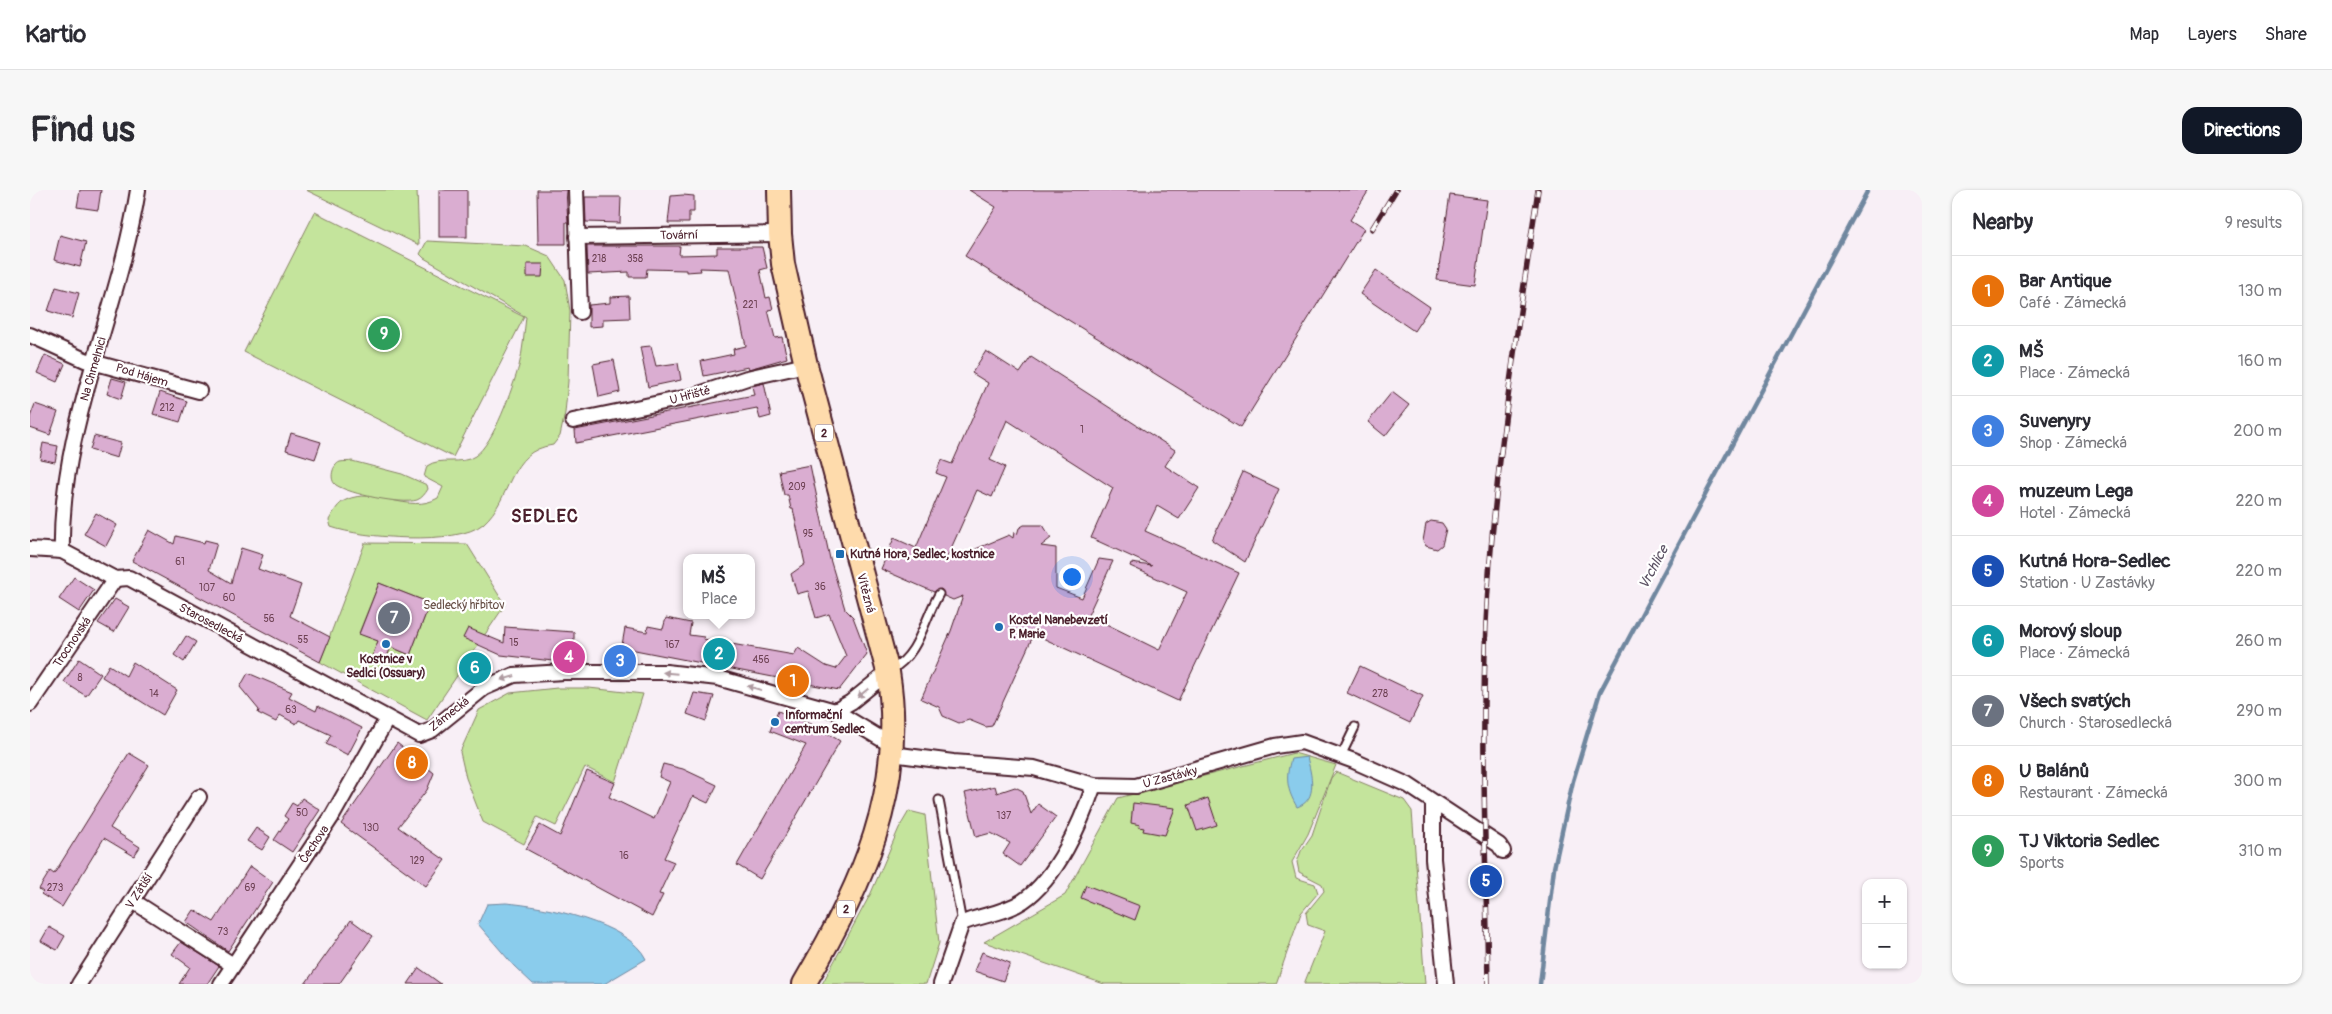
<!DOCTYPE html>
<meta charset="utf-8">
<style>
:root{--surface:#fff;--page:#f7f7f7;--text:#2b2b33;--muted:#7c7c81;--line:#e1e1e2;--accent:#111827}
body{margin:0;font-family:Pangolin,sans-serif;background:var(--page);color:var(--text)}
.controls{position:absolute;right:15px;bottom:15px;display:grid;overflow:hidden;border-radius:10px;box-shadow:0 1px 4px #0004}
.controls button{width:45px;height:45px;display:grid;place-items:center;padding:0;border:0;border-bottom:1px solid var(--line);background:var(--surface);color:var(--text);font:25px sans-serif}
.you{position:absolute;left:1041px;top:386px;width:18px;height:18px;margin:-12px;border:4px solid #fff;border-radius:50%;background:#1a73e8;box-shadow:0 0 0 8px #1a73e833}
.badge{display:grid;place-items:center;width:32px;height:32px;border-radius:50%;background:var(--accent);color:#fff;font-size:16px;font-weight:700}
.pin{position:absolute;translate:-50% -50%;border:2px solid #fff;box-shadow:0 1px 5px #0006}
.popup{position:absolute;left:653px;top:364px;width:72px;height:65px;box-sizing:border-box;display:grid;place-content:center;border-radius:10px;background:var(--surface);filter:drop-shadow(0 1px 4px #0005);font-size:16px;white-space:nowrap;color:var(--muted)}
.popup b{font-size:19px;color:var(--text)}
.popup::after{content:'';position:absolute;left:50%;top:100%;margin-left:-10px;border:10px solid transparent;border-top-color:var(--surface)}
.list{margin:0;padding:0;list-style:none}
h2{display:flex;justify-content:space-between;align-items:center;height:65px;margin:0;padding:0 20px;font-size:21px}
h2 small{font-size:16px;font-weight:400;color:var(--muted)}
.list li{display:grid;grid-template-columns:32px 1fr auto;gap:15px;align-items:center;box-sizing:border-box;height:70px;padding:0 20px;border-top:1px solid var(--line)}
.list b{display:block;font-size:19px;white-space:nowrap}
.list p{margin:0;font-size:16px;white-space:nowrap;color:var(--muted)}
.list em{font-size:16px;font-style:normal;color:var(--muted)}
.map{position:relative;flex:none;width:1892px;height:794px;overflow:hidden;border-radius:15px}
header{display:flex;align-items:center;gap:30px;box-sizing:border-box;height:70px;padding:0 25px;background:var(--surface);border-bottom:1px solid var(--line)}
header strong{font-size:24px}
nav{display:flex;gap:28px;margin-inline-start:auto;font-size:18px}
.intro{display:flex;align-items:center;justify-content:space-between;box-sizing:border-box;height:120px;padding:0 30px}
h1{margin:0;font-size:35px}
.button{padding:12px 22px;border-radius:15px;background:var(--accent);color:#fff;font-size:18px;font-weight:700}
main{display:flex;gap:30px;padding:0 30px}
aside{flex:1;background:var(--surface);border-radius:15px;box-shadow:0 1px 4px #0004}
.map>svg:first-child{display:block}
</style>
<header>
<strong>Kartio</strong>
<nav><a>Map</a><a>Layers</a><a>Share</a></nav>
</header>
<div class="intro"><h1>Find us</h1><a class="button">Directions</a></div>
<main>
<div class="map">
<svg width="1892" height="794" viewBox="0 0 1892 794">
<rect width="100%" height="100%" fill="#f8eff6"/>
<filter id="ink" filterUnits="userSpaceOnUse"><feTurbulence type="fractalNoise" baseFrequency=".02" numOctaves="2"/><feDisplacementMap in="SourceGraphic" scale="10" xChannelSelector="R" yChannelSelector="G"/><feConvolveMatrix kernelMatrix="1 2 1 2 8 2 1 2 1" color-interpolation-filters="sRGB"/></filter>
<g filter="url(#ink)">
<g fill="#c4e49c" stroke="#878264" fill-rule="evenodd">
<path d="M276 0H387L389 55Z"/>
<path d="M285 22 494 127 423 267 214 162Z"/>
<path d="M397 51 496 56 519 66 535 90 540 121 538 191 535 223 530 246 523 255C477 261 483 308 453 334 427 356 332 348 301 337L299 330C303 323 308 313 316 310 345 296 379 325 408 308L413 297 394 287 397 276C411 266 431 276 445 266 464 253 482 199 489 176 493 161 494 143 496 127L394 68 390 64Z"/>
<path d="M322 271 372 284 397 295 398 299C395 304 392 308 387 310 371 315 320 304 306 295 299 290 302 275 310 272 314 271 319 272 322 271Z"/>
<path d="M335 353 437 354 475 415 397 530 290 472ZM349 393 400 413 380 465 361 457 341 469 348 451 329 443Z"/>
<path d="M527 498H559L613 504 585 592 555 577 526 636 507 627 494 654 453 632 436 588 430 562 449 520 480 503Z"/>
<path d="M1264 563 1306 575 1278 644 1262 672 1266 688 1285 694 1288 703 1271 723 1246 794H1074L954 752 1035 705 1088 608Z"/>
<path d="M1306 582 1374 610 1382 621 1395 794H1274L1295 741 1278 735 1276 723 1294 701 1292 694 1269 682 1267 672 1271 661 1282 645 1301 588Z"/>
<path d="M879 621 895 625 909 753 896 794H792L841 703 869 638Z"/>
</g>
<g fill="#8accec" stroke="#70879f">
<path d="M1277 567C1281 584 1289 610 1267 617 1257 600 1255 588 1261 569Z"/>
<path d="M476 713C514 716 599 733 616 769L574 794H503L484 776 448 734 457 714Z"/>
</g>
<g fill="none" stroke-linecap="round" stroke-linejoin="round">
<path stroke="#70879f" stroke-width="4.5" d="M1510 794 1524 678 1543 591 1570 502 1838 0"/>
</g>
<g fill="#daadd1" stroke="#4a1f2b" fill-rule="evenodd">
<path d="M50 0H71L68 20 47 17Z"/>
<rect x="409" y="0" width="28" height="47"/>
<path d="M507 0H536L538 32H536V54H508Z"/>
<path d="M939 0H1339L1320 30 1334 39 1211 237 935 66 966 17Z"/>
<path d="M653 5 664 6V22H659V33H638L641 6Z"/>
<path d="M1420 5 1457 10 1445 95 1407 90Z"/>
<path d="M555 7H591L590 33 556 32Z"/>
<path d="M30 45 56 52 50 77 24 70Z"/>
<path d="M557 56H650L649 65 687 64V57H732L737 78 730 80 736 108 740 107 743 119 738 120 745 148 752 147 757 168 719 179 718 177 674 186 671 171 704 164 703 159 716 156 699 79 670 78 671 81 656 82V80L617 79 616 87H599V82L558 84Z"/>
<path d="M497 74H513L512 87H497Z"/>
<path d="M1346 80 1400 117 1384 141 1330 104Z"/>
<path d="M26 97 49 103 42 128 18 121Z"/>
<path d="M599 106 600 128 573 129V136L559 137V115L580 113V107Z"/>
<path d="M621 156 626 176 648 173 651 190 618 197 610 157Z"/>
<path d="M956 161 990 183 1001 167 1054 201 1145 260 1135 276 1169 298 1149 329 1127 316 1115 341 1209 383 1148 511 1004 444 962 536 956 537 939 530 929 533 913 526 909 517 891 509 921 441 933 406 923 410 914 406 911 399 904 402 851 379 864 348 886 358 916 287 906 283 911 270 922 274 958 193 942 183ZM977 230 1083 298 1061 348 1122 376 1101 373 1100 376 1157 402 1129 460 1058 425 1083 371 1069 369 1052 408 1026 398V358L1011 356 1021 348 1013 335H994L989 338 987 345 984 342 983 348 979 345 915 372 947 300 962 307 975 277 960 270Z"/>
<path d="M15 165 35 174 27 192 7 183Z"/>
<path d="M584 170 590 202 569 207 563 174Z"/>
<path d="M82 188 96 192 91 209 77 204Z"/>
<path d="M734 193 741 226 730 229 727 218 546 253 545 240 724 205 722 196Z"/>
<path d="M130 202 157 211 150 232 123 224Z"/>
<path d="M1362 202 1379 215 1355 246 1338 232Z"/>
<path d="M5 214 28 222 20 245 0 238V227Z"/>
<path d="M261 243 291 252 285 269 256 260Z"/>
<path d="M64 246 91 253 87 268 60 260Z"/>
<path d="M13 253 28 256 25 272 10 269Z"/>
<path d="M780 275 800 369 815 419 823 427 837 464 809 500 600 459 599 456 592 455 595 438 617 442 618 436 633 439 636 428 661 433 659 445 674 447 673 449 764 465 768 458 796 476 806 479 816 466 799 424 786 428 778 401 767 404 761 384 775 374 763 319H761L758 305H754L749 281Z"/>
<path d="M1213 282 1249 299 1215 372 1182 350Z"/>
<path d="M66 323 87 335 76 356 54 344Z"/>
<path d="M1401 331 1412 333 1416 339 1412 355 1407 359 1396 356 1393 351 1396 334Z"/>
<path d="M119 340 144 354 146 346 174 353 175 350 187 353 179 380 201 393 211 358 233 365 228 379 271 395 260 426 300 447 290 472 102 371Z"/>
<path d="M44 387 64 400 49 422 29 409Z"/>
<path d="M349 393 400 413 380 465 361 457 354 474 341 469 348 451 329 444Z"/>
<path d="M85 409 99 417 84 442 68 433Z"/>
<path d="M475 437 544 442V469L540 473 471 465 433 448 438 438 474 453Z"/>
<path d="M156 446 166 452 154 472 144 465Z"/>
<path d="M49 469 71 484 56 506 34 492Z"/>
<path d="M103 472 147 500 133 525 72 487 79 475 96 486Z"/>
<path d="M1330 476 1393 506 1380 533 1317 503Z"/>
<path d="M218 483 262 502 259 507 286 521 288 516 332 538 318 565 296 554 301 545 269 530 266 534 250 525 246 532 228 523 229 520 210 497Z"/>
<path d="M664 503 684 506 676 531 657 524Z"/>
<path d="M748 521 785 536 810 551 730 689 707 675 776 555 740 541Z"/>
<path d="M367 553 404 583 397 600 368 637 415 670 396 696 311 634Z"/>
<path d="M99 563 119 575 80 638 110 657 104 666 74 648 32 717 11 704 13 702 9 699 20 681 24 684Z"/>
<path d="M633 574 653 579 687 595 678 613 663 606 634 668 644 672 629 704 633 705 622 727 496 659 510 635 530 646 557 581 585 593 579 607 624 629 640 592 629 587Z"/>
<path d="M965 596 967 603 985 597 993 601 1001 624 1008 614 1026 627 990 676 973 664 980 653 961 643 946 647 935 603Z"/>
<path d="M272 608 290 620 262 662 244 650 258 629 254 626 262 613 267 616Z"/>
<path d="M1178 608 1187 635 1167 641 1158 615Z"/>
<path d="M1103 613 1145 618 1135 645 1113 641 1114 638 1109 637 1110 635 1101 633Z"/>
<path d="M226 638 240 647 232 660 217 651Z"/>
<path d="M220 676 243 692 198 761 156 732 164 720 184 732Z"/>
<path d="M1056 695 1110 716 1105 730 1051 708Z"/>
<path d="M321 730 343 746 309 794H275Z"/>
<path d="M19 737 35 746 27 760 11 751Z"/>
<path d="M151 752 189 776 177 794H149L160 777 142 764Z"/>
<path d="M952 762 980 773 973 791 944 781Z"/>
<path d="M389 778 411 794H378Z"/>
</g>
<g fill="none" stroke-linecap="round" stroke-linejoin="round">
<g stroke="#4a1f2b" stroke-width="11">
<g id="lane">
<path d="M861 480C890 464 893 431 909 404"/>
<path d="M1311 566 1325 537"/>
<path d="M909 610 932 733"/>
</g>
</g>
<g stroke="#4a1f2b" stroke-width="18">
<g id="street">
<path d="M546 0 550 122"/>
<path d="M547 47 750 44"/>
<path d="M0 145 55 170 169 201"/>
<path d="M543 231 663 206 717 188 776 175"/>
<path d="M0 359 32 361 85 389 99 388 389 545 402 540 454 498 484 485 534 482H636L688 488 805 521 863 556"/>
<path d="M32 361C29 238 89 121 108 0"/>
<path d="M0 514 85 389"/>
<path d="M805 521 821 512 858 482"/>
<path d="M862 564 923 572 1004 578 1064 595 1106 596 1245 556 1272 552 1324 571 1378 595 1469 655 1473 661"/>
<path d="M1403 613V669L1416 794"/>
<path d="M103 711 203 775"/>
<path d="M49 794 169 607"/>
<path d="M191 794 301 628 357 529"/>
<path d="M911 794 932 733C952 725 975 723 993 711 1027 688 1051 633 1064 595"/>
</g>
</g>
<g stroke="#4a1f2b" stroke-width="26">
<path id="primary" d="M749 0 750 44 753 74 776 175 858 482C877 599 832 696 774 794"/>
</g>
<use href="#lane" stroke="#fff" stroke-width="7"/>
<use href="#street" stroke="#fff" stroke-width="14"/>
<use href="#primary" stroke="#fedbac" stroke-width="22"/>
<g stroke="#4a1f2b" stroke-width="5.5">
<g id="rail">
<path d="M1342 39 1366 0"/>
<path d="M1458 794C1456 674 1451 553 1456 433 1463 288 1487 144 1508 0"/>
</g>
</g>
<use href="#rail" stroke="#fff" stroke-width="4" stroke-dasharray="11" stroke-linecap="butt"/>
</g>
<defs><path id="oneway-solid" d="M-6-.8H1V-3.2L6.5 0L1 3.2V.8H-6Z" transform="scale(1.25)"/></defs>
<g fill="#ae9aa0">
<use href="#oneway-solid" transform="translate(640 483) rotate(-175)"/>
<use href="#oneway-solid" transform="translate(478 488) rotate(164)"/>
<use href="#oneway-solid" transform="translate(724 498) rotate(-164)"/>
<use href="#oneway-solid" transform="translate(833 503) rotate(140)"/>
</g>
</g>
<g fill="#1f6fb2" stroke="#fff" stroke-width="2">
<rect x="805" y="359" width="10" height="10" rx="2.5"/>
<circle cx="969" cy="437" r="5"/>
<circle cx="356" cy="454" r="5"/>
<circle cx="745" cy="532" r="5"/>
</g>
<g text-anchor="middle" stroke-width="4.5" stroke-linejoin="round" paint-order="stroke">
<g font-size="10" fill="#6e4254">
<text x="569" y="72">218</text>
<text x="605" y="72">358</text>
<text x="720" y="118">221</text>
<text x="137" y="221">212</text>
<text x="1052" y="243">1</text>
<text x="767" y="300">209</text>
<text x="778" y="347">95</text>
<text x="150" y="375">61</text>
<text x="790" y="400">36</text>
<text x="177" y="401">107</text>
<text x="199" y="411">60</text>
<text x="239" y="432">56</text>
<text x="273" y="453">55</text>
<text x="484" y="456">15</text>
<text x="642" y="458">167</text>
<text x="731" y="473">456</text>
<text x="50" y="491">8</text>
<text x="124" y="507">14</text>
<text x="1350" y="507">278</text>
<text x="261" y="523">63</text>
<text x="272" y="626">50</text>
<text x="974" y="629">137</text>
<text x="341" y="641">130</text>
<text x="594" y="669">16</text>
<text x="387" y="674">129</text>
<text x="25" y="701">273</text>
<text x="220" y="701">69</text>
<text x="193" y="745">73</text>
</g>
<g fill="#fff" stroke="#80626b" stroke-width="1">
<rect x="785" y="234.5" width="18" height="17" rx="4"/>
<rect x="807" y="710.5" width="18" height="17" rx="4"/>
</g>
<g font-size="11" font-weight="bold" fill="#4a1f2b">
<text x="794" y="247">2</text>
<text x="816" y="723">2</text>
</g>
<g font-size="12" fill="#4a1f2b" stroke="#fff">
<text transform="translate(649 45) rotate(-1)" y="4">Tovární</text>
<text transform="translate(63 179) rotate(-74)" y="4">Na Chmelnici</text>
<text transform="translate(112 185) rotate(17)" y="4">Pod Hájem</text>
<text transform="translate(660 205) rotate(-15)" y="4">U Hřiště</text>
<text transform="translate(836 403) rotate(75)" y="4">Vítězná</text>
<text transform="translate(181 433) rotate(28)" y="4">Starosedlecká</text>
<text transform="translate(42 452) rotate(-56)" y="4">Trocnovská</text>
<text transform="translate(419 524) rotate(-38)" y="4">Zámecká</text>
<text transform="translate(1140 587) rotate(-15)" y="4">U Zastávky</text>
<text transform="translate(284 654) rotate(-56)" y="4">Čechova</text>
<text transform="translate(109 701) rotate(-57)" y="4">V Zátiší</text>
</g>
<g font-size="12" font-weight="bold" fill="#4a1f2b" stroke="#fff" text-anchor="start">
<text x="820" y="368">Kutná Hora, Sedlec, kostnice</text>
<text x="979" y="434">Kostel Nanebevzetí<tspan x="979" dy="14">P. Marie</tspan></text>
<text x="356" y="473" text-anchor="middle">Kostnice v<tspan x="356" dy="14">Sedlci (Ossuary)</tspan></text>
<text x="755" y="529">Informační<tspan x="755" dy="14">centrum Sedlec</tspan></text>
</g>
<g font-size="12" fill="#685047" stroke="#fff">
<text x="434" y="419">Sedlecký hřbitov</text>
</g>
<g font-size="14" font-style="italic" fill="#5d5365" stroke="#fff">
<text transform="translate(1623 377) rotate(-62)" y="5">Vrchlice</text>
</g>
<g font-size="18" font-weight="bold" letter-spacing="1" fill="#4a1f2b" stroke="#fff">
<text x="515" y="332">SEDLEC</text>
</g>
</g>
</svg>
<div class="controls">
<button>+</button>
<button>−</button>
</div>
<div class="you"></div>
<div class="pin badge" style="left:763px;top:491px;background:#e8710a">1</div>
<div class="pin badge" style="left:689px;top:464px;background:#0f9aa8">2</div>
<div class="popup"><b>MŠ</b>Place</div>
<div class="pin badge" style="left:590px;top:471px;background:#3f7fe0">3</div>
<div class="pin badge" style="left:539px;top:467px;background:#d1479c">4</div>
<div class="pin badge" style="left:1456px;top:691px;background:#1a4fb4">5</div>
<div class="pin badge" style="left:445px;top:478px;background:#0f9aa8">6</div>
<div class="pin badge" style="left:364px;top:428px;background:#6b7280">7</div>
<div class="pin badge" style="left:382px;top:573px;background:#e8710a">8</div>
<div class="pin badge" style="left:354px;top:144px;background:#2e9e5b">9</div>
</div>
<aside>
<h2>Nearby<small>9 results</small></h2>
<ul class="list">
<li><span class="badge" style="background:#e8710a">1</span><div><b>Bar Antique</b><p>Café · Zámecká</p></div><em>130 m</em></li>
<li><span class="badge" style="background:#0f9aa8">2</span><div><b>MŠ</b><p>Place · Zámecká</p></div><em>160 m</em></li>
<li><span class="badge" style="background:#3f7fe0">3</span><div><b>Suvenyry</b><p>Shop · Zámecká</p></div><em>200 m</em></li>
<li><span class="badge" style="background:#d1479c">4</span><div><b>muzeum Lega</b><p>Hotel · Zámecká</p></div><em>220 m</em></li>
<li><span class="badge" style="background:#1a4fb4">5</span><div><b>Kutná Hora-Sedlec</b><p>Station · U Zastávky</p></div><em>220 m</em></li>
<li><span class="badge" style="background:#0f9aa8">6</span><div><b>Morový sloup</b><p>Place · Zámecká</p></div><em>260 m</em></li>
<li><span class="badge" style="background:#6b7280">7</span><div><b>Všech svatých</b><p>Church · Starosedlecká</p></div><em>290 m</em></li>
<li><span class="badge" style="background:#e8710a">8</span><div><b>U Balánů</b><p>Restaurant · Zámecká</p></div><em>300 m</em></li>
<li><span class="badge" style="background:#2e9e5b">9</span><div><b>TJ Viktoria Sedlec</b><p>Sports</p></div><em>310 m</em></li>
</ul>
</aside>
</main>
